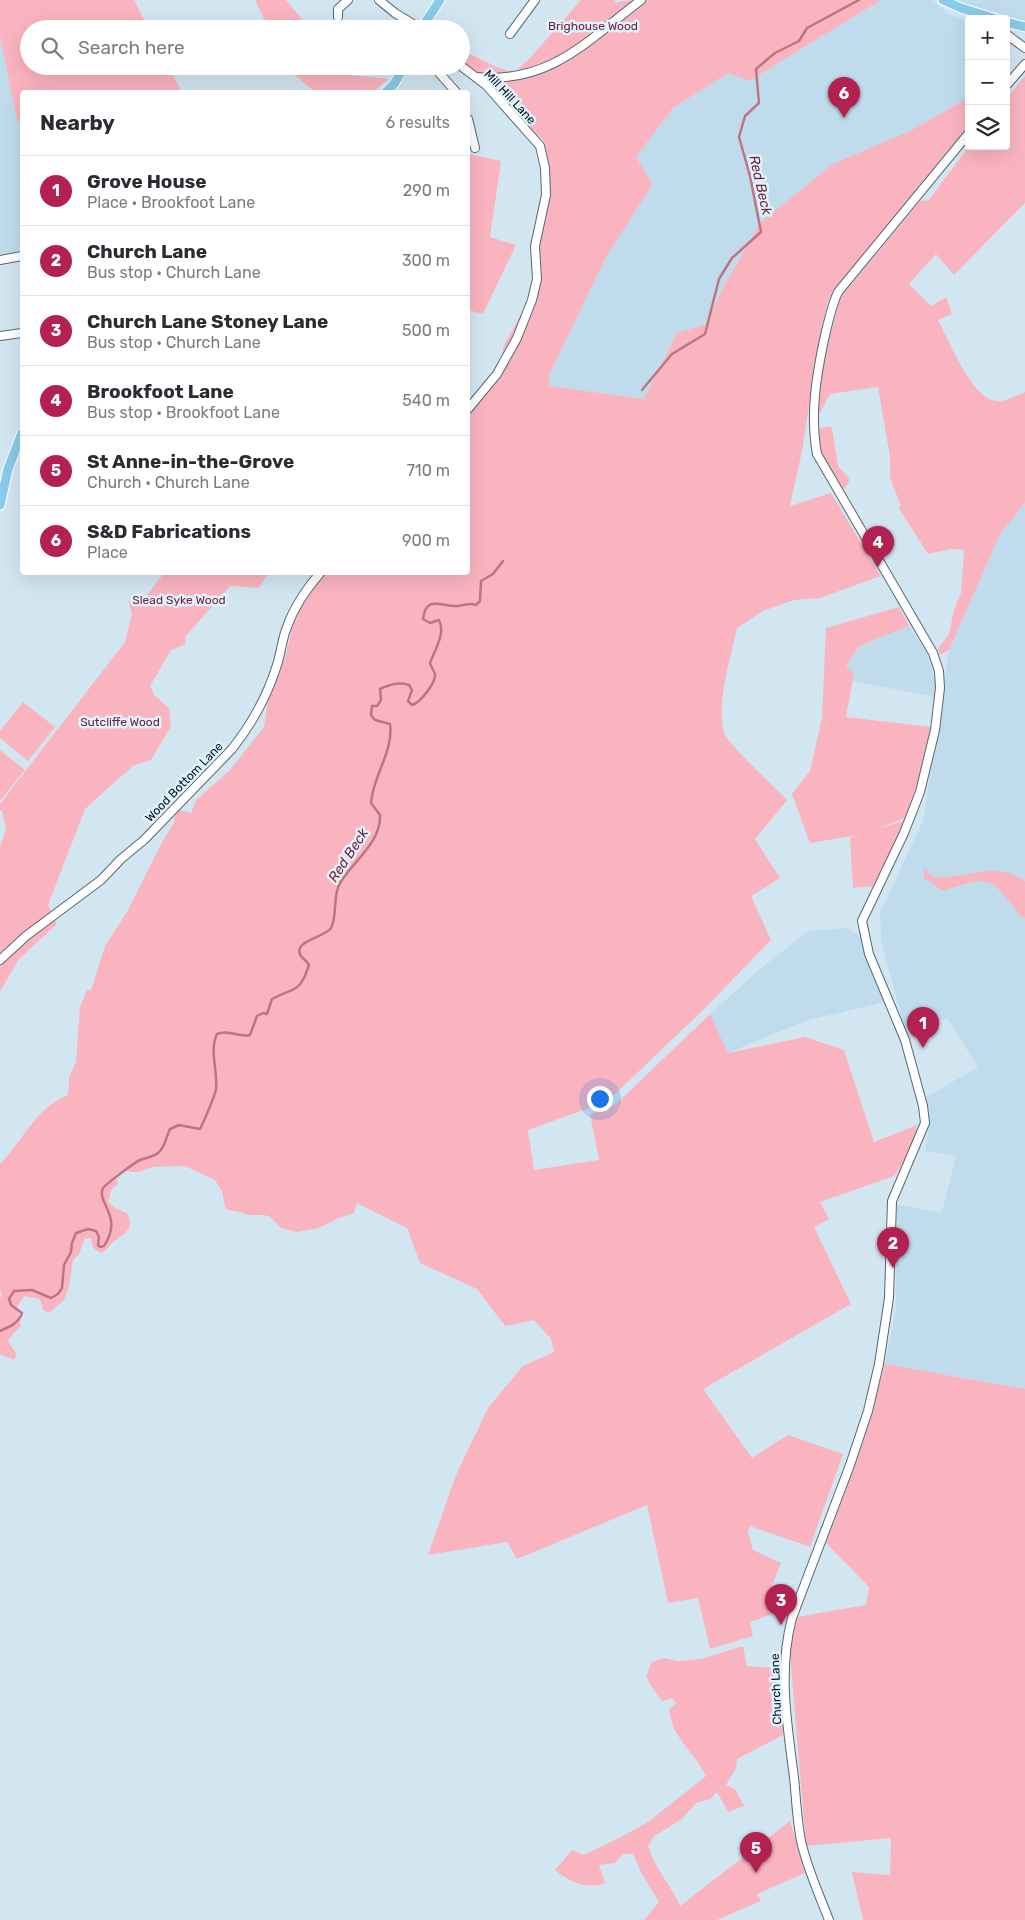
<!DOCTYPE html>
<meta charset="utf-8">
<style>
:root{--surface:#fff;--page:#f7f7f7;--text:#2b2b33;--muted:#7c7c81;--line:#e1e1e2;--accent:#b22150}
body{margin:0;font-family:Rubik,sans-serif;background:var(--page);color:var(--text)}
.controls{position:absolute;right:15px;top:15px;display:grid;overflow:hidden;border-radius:5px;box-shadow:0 5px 20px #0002}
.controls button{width:45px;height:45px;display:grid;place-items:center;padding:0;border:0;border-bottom:1px solid var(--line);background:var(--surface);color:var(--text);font:25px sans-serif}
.you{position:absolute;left:599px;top:1098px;width:18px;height:18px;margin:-12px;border:4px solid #fff;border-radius:50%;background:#1a73e8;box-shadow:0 0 0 8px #1a73e833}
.badge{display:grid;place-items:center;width:32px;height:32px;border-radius:50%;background:var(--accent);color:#fff;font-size:16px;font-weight:700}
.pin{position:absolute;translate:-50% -41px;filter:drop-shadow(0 1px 2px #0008)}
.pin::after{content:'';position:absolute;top:26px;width:18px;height:15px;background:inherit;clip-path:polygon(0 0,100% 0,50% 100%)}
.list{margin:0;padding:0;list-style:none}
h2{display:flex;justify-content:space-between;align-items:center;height:65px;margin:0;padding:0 20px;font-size:21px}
h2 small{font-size:16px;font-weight:400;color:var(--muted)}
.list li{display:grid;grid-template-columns:32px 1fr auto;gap:15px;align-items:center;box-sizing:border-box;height:70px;padding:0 20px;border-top:1px solid var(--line)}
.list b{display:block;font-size:19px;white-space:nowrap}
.list p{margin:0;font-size:16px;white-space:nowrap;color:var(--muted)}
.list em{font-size:16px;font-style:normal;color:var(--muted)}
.icon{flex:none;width:28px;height:28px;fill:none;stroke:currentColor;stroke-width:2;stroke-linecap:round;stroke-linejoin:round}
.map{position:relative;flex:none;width:1025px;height:1920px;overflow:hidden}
.search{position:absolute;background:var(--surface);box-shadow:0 5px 20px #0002;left:20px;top:20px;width:450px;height:55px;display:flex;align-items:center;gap:12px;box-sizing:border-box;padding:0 18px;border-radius:28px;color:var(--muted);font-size:19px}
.panel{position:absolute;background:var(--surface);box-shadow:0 5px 20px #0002;left:20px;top:90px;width:450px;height:485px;border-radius:5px}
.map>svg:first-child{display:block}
</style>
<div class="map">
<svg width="1025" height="1920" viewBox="0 0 1025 1920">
<rect width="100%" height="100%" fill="#d2e6f2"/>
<g fill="#c0dcec">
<path d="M881 0H932L950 15 969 20V97L910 131 760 223 724 286 706 324 677 333 644 399 550 386 549 375 606 257 653 184 636 157 673 108 728 73 749 81Z"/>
<path d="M956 0H1025V21L968 5Z"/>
<path d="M0 36 17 120 22 126V251L0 255Z"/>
<path d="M1025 503V1389L885 1364 896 1308 897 1204 942 1213 956 1156 925 1151 929 1128 926 1097 978 1067 947 1018 905 1028 881 941 880 913 923 821 949 650 1000 534Z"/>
<path d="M909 626 926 652 932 668 936 685 935 697 853 681 854 674 846 667 859 646Z"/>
<path d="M847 928 862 937 884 1002 805 1021 728 1053 710 1014 760 969 808 931Z"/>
</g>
<g fill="#fab4bf">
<path d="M0 0H134L149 29H29V66H168L182 92H22V126L17 120 0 36Z"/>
<path d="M255 0H286L310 29H269Z"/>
<path d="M581 0H614L616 3C624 0 634 0 643 2L646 0H881L749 81 728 73 673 108 636 157 653 184 606 257 549 375 550 386 644 399 677 333 706 324 724 286 760 223 833 164 910 131 969 97V125L842 281 828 301 821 329 802 451 790 506 831 493 881 576 820 598 794 600 763 611 737 628C731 656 716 705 724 732 728 745 775 787 787 800L755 839 780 878 751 896 771 940 704 1009 614 1095 589 1108 528 1130 534 1170 599 1160 590 1114 616 1104 710 1014 728 1053 805 1037 844 1050 874 1142 917 1125 912 1151 894 1176 820 1202 829 1219 814 1227 851 1304 703 1389 752 1458 788 1435 843 1454 810 1547 750 1526 748 1532 753 1550 781 1563 766 1601 770 1615 750 1622 753 1636 710 1649 698 1598 668 1603 647 1505 517 1559 507 1542 428 1555 456 1475 488 1408 523 1366 554 1352 551 1339 534 1320 505 1326 477 1289 420 1263 407 1228 357 1203 354 1213 339 1218 319 1228 296 1232 281 1228 270 1217 264 1215H247L241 1212 228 1210 225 1207 222 1191 215 1180 185 1166 152 1167 139 1172H130L126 1170 116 1178 118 1184 111 1190 108 1202 115 1208 127 1213C135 1230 125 1233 113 1242 109 1246 107 1250 101 1253 94 1249 91 1247 92 1239L85 1238 79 1254 73 1260 69 1286 64 1300 49 1313 43 1310 40 1299 24 1296 17 1307C25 1335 18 1323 8 1341L17 1355 14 1360 0 1354V1299L2 1293 0 1291V1164C24 1140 34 1109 68 1095L69 1078 76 1062 80 1007 87 990H91L105 946 127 912 162 842 175 821 174 818 179 810 191 813 196 800 229 771 264 727 268 698 286 655 294 620 310 591 326 573 468 572V417L498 377 504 345 529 300 548 197V167L543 139C512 117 493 82 461 61V50L499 68 514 72 529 59Z"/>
<path d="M287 66H325L340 74 388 79 373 92H334L332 90 315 92 290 71Z"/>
<path d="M1025 76V203L954 275 936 254 909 284 931 306 946 297 952 314 938 320C949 340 973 403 999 401 1007 401 1017 395 1025 392V503L1000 534 949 650 940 655 938 649 949 634 954 610 961 593 964 550 951 549 928 554 898 507 901 506 890 478V457L878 387 830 394 819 415 817 414 821 370 840 298 920 201 929 200 969 146H1006V99Z"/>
<path d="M468 154 501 161 490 237 516 245 483 314 468 310Z"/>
<path d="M829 426 832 428 838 466 849 478V482L844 489 839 487C828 468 817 452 818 429Z"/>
<path d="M164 573H268L259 588 230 586 185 637 186 644 171 650 150 686 155 696 169 708 171 726 151 760 134 765 85 809 48 905 57 924 19 959 0 992V846L6 829 2 811 0 810V804L125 642 132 614 128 600 138 607Z"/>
<path d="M899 607 909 626 859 646 846 667 854 674 846 717 931 727 915 793 907 817 878 829 906 820 873 886 853 888 850 838 859 835 810 843 792 794 810 771 822 718 826 628Z"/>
<path d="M23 702 55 727 28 761 0 738V731Z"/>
<path d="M0 750 25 770 0 801Z"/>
<path d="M924 868 933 877C965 880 997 859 1025 881V918L1021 916C989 877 994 875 945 890H940L932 882 924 879Z"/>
<path d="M885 1364 1025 1389V1920H863L852 1872 890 1875 891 1838 806 1846 790 1653 797 1617 866 1605 869 1587 826 1543 864 1439Z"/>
<path d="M743 1646 747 1666 777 1668 783 1735 737 1759 736 1768 726 1785 735 1789 744 1806 728 1812 717 1792 710 1799 696 1803 682 1819 654 1836 648 1846C655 1869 671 1885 680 1906L790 1821 805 1873 757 1894 761 1901 717 1920H644L659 1902 642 1874 633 1854H623L615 1863 599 1865 605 1883C588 1890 569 1882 555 1870L572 1850 584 1855 623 1836 648 1822 706 1776C694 1751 672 1738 669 1710L676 1703 672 1698 662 1701 653 1689 646 1676 652 1662 664 1658 678 1661 701 1659Z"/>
</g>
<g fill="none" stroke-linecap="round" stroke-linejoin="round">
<g stroke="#be7582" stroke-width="2.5">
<path d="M642 390 672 354 705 334 719 279 732 258 761 232 750 176 739 137 745 116 759 103 756 69 775 53 799 41 807 28 859 0"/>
<path d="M0 1331C9 1327 19 1323 22 1313L11 1305 9 1299 14 1291 32 1290 51 1298 58 1294 62 1288 64 1265 71 1252 72 1243 76 1233 88 1229 96 1231 99 1237 98 1245 100 1247 104 1246C124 1216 96 1203 103 1188 105 1185 135 1162 140 1160 145 1158 153 1157 158 1153 165 1148 166 1137 170 1129L179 1125 200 1129C204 1121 215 1096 216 1089 218 1070 209 1051 217 1034 229 1029 239 1038 250 1035L257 1016 263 1013 267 1014 272 999C295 986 299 995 309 965 307 961 303 959 301 956 291 941 326 937 331 928 338 914 332 897 340 883 353 861 381 843 380 815L371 803C373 775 394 751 390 724L375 720 371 715 372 706H377L381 700 380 689C391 684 398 682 409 685L412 690 408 701 412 705C420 703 436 683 435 674 434 671 431 667 430 663 434 651 446 634 439 620L430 623 423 619C426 594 442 607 457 606 464 606 468 602 476 605L480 601 481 581 493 574 503 561"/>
</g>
<g stroke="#556771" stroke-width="10">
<g id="minor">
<path d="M379 0 395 13 421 29"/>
<path d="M338 17V9L348 0"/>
<path d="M510 34 535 0"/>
<path d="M1006 34 1025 48"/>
<path d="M433 66 456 92"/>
<path d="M461 66 486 85 540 146 545 168 546 195 535 246 537 279 532 300 517 338 497 374 468 409"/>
<path d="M476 77C550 84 587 41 641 0"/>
<path d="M1006 86 1025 64"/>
<path d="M468 119 475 148"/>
<path d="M0 260 22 256"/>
<path d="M0 336 22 333"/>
<path d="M0 960 26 936 101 880 121 859 144 840 232 749C251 725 268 694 277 665 281 653 282 639 287 627 294 607 307 588 321 572"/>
<path d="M829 1920C819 1894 807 1868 801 1841 797 1820 796 1798 794 1777 787 1723 778 1671 792 1618L850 1465 868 1411 879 1364 889 1298 892 1201 925 1123 923 1106 905 1040 869 954 862 921 904 833 920 792 935 730 940 688 939 671 933 653 817 454C810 416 816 377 824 340 828 323 831 307 838 292L969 133"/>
</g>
</g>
<g stroke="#fff" stroke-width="11">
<g id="major">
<path d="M943 0 961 8 996 19"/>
<path d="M1006 22 1025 27"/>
<path d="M421 29 440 0"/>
<path d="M386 92 394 84 405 66"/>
<path d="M0 505 8 469 22 433"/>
</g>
</g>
<use href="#minor" stroke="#fff" stroke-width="8"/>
<use href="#major" stroke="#89cbe9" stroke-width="9"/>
</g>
<g text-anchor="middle" stroke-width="5" stroke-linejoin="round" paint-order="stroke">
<g font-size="12" fill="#782038" stroke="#dff3ff">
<text x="593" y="30">Brighouse Wood</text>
<text x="179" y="604">Slead Syke Wood</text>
<text x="120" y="726">Sutcliffe Wood</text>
</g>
<g font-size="12" fill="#0a1115" stroke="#dff3ff">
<text transform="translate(510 97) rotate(47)" y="4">Mill Hill Lane</text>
<text transform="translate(184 782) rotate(-46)" y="4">Wood Bottom Lane</text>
<text transform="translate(776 1689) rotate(-92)" y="4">Church Lane</text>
</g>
<g font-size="14" font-style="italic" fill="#7b223b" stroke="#dff3ff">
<text transform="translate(761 185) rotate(77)" y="5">Red Beck</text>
<text transform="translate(348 855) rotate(-57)" y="5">Red Beck</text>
</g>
</g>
</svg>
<div class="controls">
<button>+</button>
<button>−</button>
<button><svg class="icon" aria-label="layers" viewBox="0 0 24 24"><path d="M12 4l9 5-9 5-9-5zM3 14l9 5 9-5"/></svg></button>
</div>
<div class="you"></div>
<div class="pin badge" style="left:923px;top:1048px">1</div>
<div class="pin badge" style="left:893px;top:1268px">2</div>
<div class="pin badge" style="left:781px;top:1625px">3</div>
<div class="pin badge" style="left:878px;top:567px">4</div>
<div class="pin badge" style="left:756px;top:1873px">5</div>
<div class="pin badge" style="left:844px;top:118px">6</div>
<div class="search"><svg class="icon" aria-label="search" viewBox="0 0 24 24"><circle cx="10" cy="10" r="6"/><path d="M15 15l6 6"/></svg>Search here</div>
<section class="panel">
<h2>Nearby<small>6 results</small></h2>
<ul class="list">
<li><span class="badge">1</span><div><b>Grove House</b><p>Place · Brookfoot Lane</p></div><em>290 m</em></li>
<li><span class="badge">2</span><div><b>Church Lane</b><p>Bus stop · Church Lane</p></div><em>300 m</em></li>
<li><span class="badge">3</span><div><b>Church Lane Stoney Lane</b><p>Bus stop · Church Lane</p></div><em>500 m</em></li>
<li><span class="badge">4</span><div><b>Brookfoot Lane</b><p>Bus stop · Brookfoot Lane</p></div><em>540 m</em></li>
<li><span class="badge">5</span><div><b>St Anne-in-the-Grove</b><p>Church · Church Lane</p></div><em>710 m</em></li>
<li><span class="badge">6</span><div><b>S&amp;D Fabrications</b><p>Place</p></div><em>900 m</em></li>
</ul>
</section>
</div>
